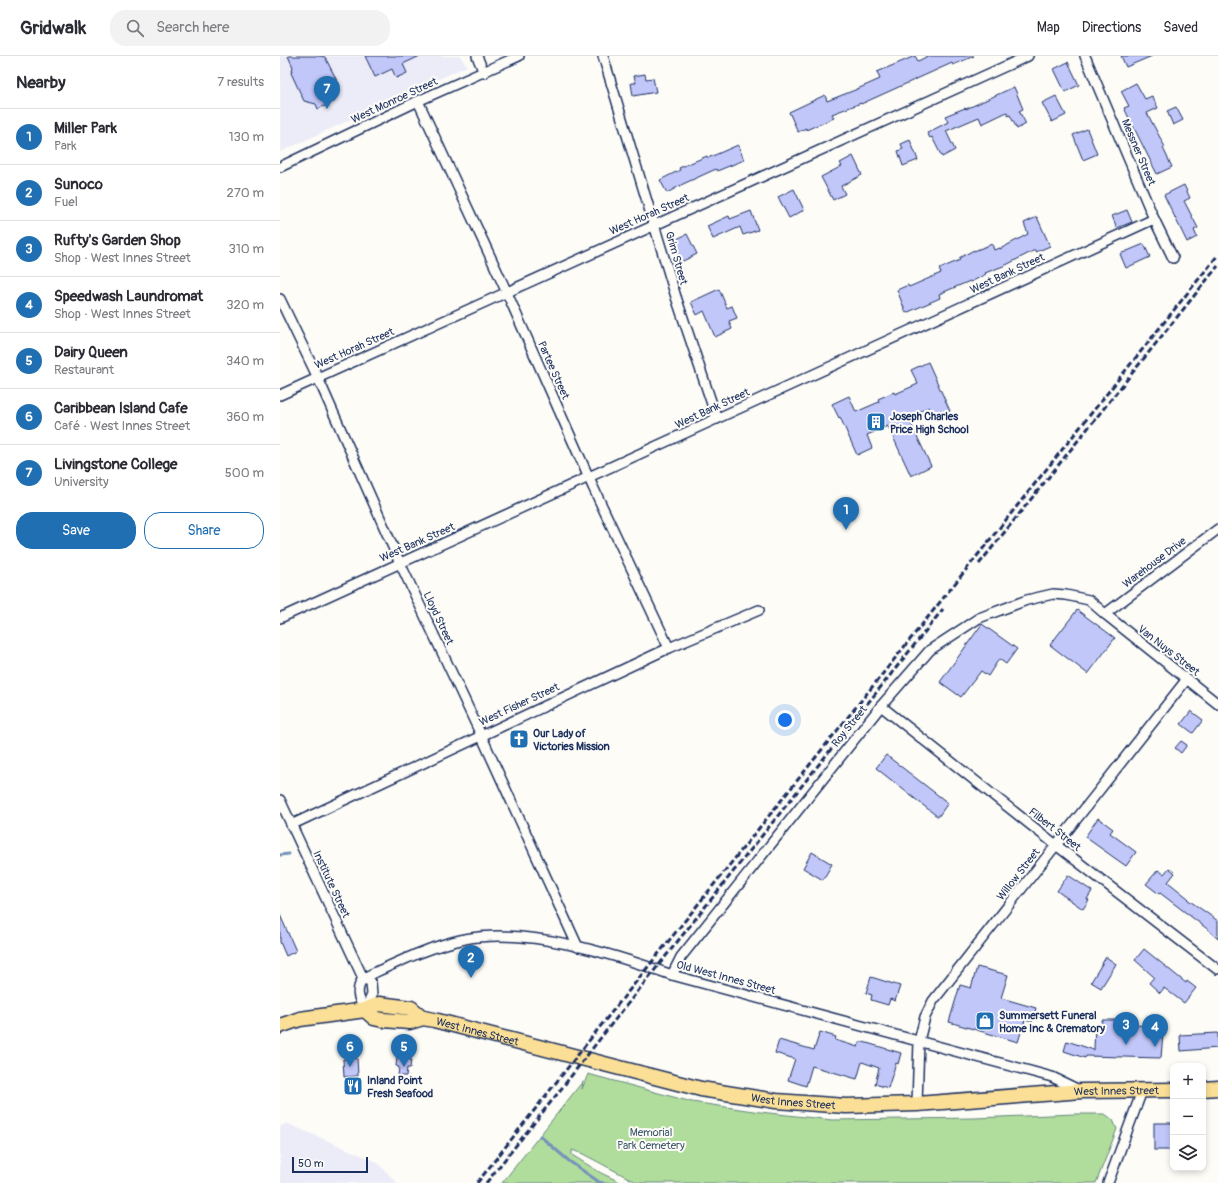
<!DOCTYPE html>
<meta charset="utf-8">
<style>
:root{--surface:#fff;--page:#f2f2f3;--text:#2b2b33;--muted:#7c7c81;--line:#e1e1e2;--accent:#1f6fb2}
body{margin:0;font-family:Pangolin,sans-serif;background:var(--page);color:var(--text)}
.controls{position:absolute;right:12px;bottom:12px;display:grid;overflow:hidden;border-radius:8px;box-shadow:0 2px 6px #0003}
.controls button{width:36px;height:36px;display:grid;place-items:center;padding:0;border:0;border-bottom:1px solid var(--line);background:var(--surface);color:var(--text);font:20px sans-serif}
.scale{position:absolute;left:12px;bottom:10px;width:76px;box-sizing:border-box;padding-left:4px;border:2px solid #1b2f5e;border-top:0;font-size:11px;line-height:14px;white-space:nowrap;color:#1b2f5e;-webkit-text-stroke:3px #fdfcf7;paint-order:stroke}
.you{position:absolute;left:505px;top:664px;width:14px;height:14px;margin:-10px;border:3px solid #fff;border-radius:50%;background:#1a73e8;box-shadow:0 0 0 6px #1a73e833}
.badge{display:grid;place-items:center;width:26px;height:26px;border-radius:50%;background:var(--accent);color:#fff;font-size:13px;font-weight:700}
.pin{position:absolute;translate:-50% -33px;filter:drop-shadow(0 1px 2px #0008)}
.pin::after{content:'';position:absolute;top:21px;width:14px;height:12px;background:inherit;clip-path:polygon(0 0,100% 0,50% 100%)}
.list{margin:0;padding:0;list-style:none}
h2{display:flex;justify-content:space-between;align-items:center;height:52px;margin:0;padding:0 16px;font-size:17px}
h2 small{font-size:13px;font-weight:400;color:var(--muted)}
.list li{display:grid;grid-template-columns:26px 1fr auto;gap:12px;align-items:center;box-sizing:border-box;height:56px;padding:0 16px;border-top:1px solid var(--line)}
.list b{display:block;font-size:15px;white-space:nowrap}
.list p{margin:0;font-size:13px;white-space:nowrap;color:var(--muted)}
.list em{font-size:13px;font-style:normal;color:var(--muted)}
.actions{display:flex;gap:8px;padding:12px 16px}
.actions a{flex:1;padding:9px 0;border:1px solid var(--accent);border-radius:16px;text-align:center;font-size:14px;color:var(--accent)}
.actions .main{background:var(--accent);color:#fff}
.icon{flex:none;width:22px;height:22px;fill:none;stroke:currentColor;stroke-width:2;stroke-linecap:round;stroke-linejoin:round}
.map{position:relative;flex:none;width:938px;height:1127px;overflow:hidden}
header{display:flex;align-items:center;gap:24px;box-sizing:border-box;height:56px;padding:0 20px;background:var(--surface);border-bottom:1px solid var(--line)}
header strong{font-size:19px}
nav{display:flex;gap:22px;margin-inline-start:auto;font-size:14px}
.search{width:280px;height:36px;background:var(--page);display:flex;align-items:center;gap:10px;box-sizing:border-box;padding:0 14px;border-radius:16px;color:var(--muted);font-size:15px}
main{display:flex}
aside{flex:1;background:var(--surface)}
.map>svg:first-child{display:block}
</style>
<header>
<strong>Gridwalk</strong>
<div class="search"><svg class="icon" aria-label="search" viewBox="0 0 24 24"><circle cx="10" cy="10" r="6"/><path d="M15 15l6 6"/></svg>Search here</div>
<nav><a>Map</a><a>Directions</a><a>Saved</a></nav>
</header>
<main>
<aside>
<h2>Nearby<small>7 results</small></h2>
<ul class="list">
<li><span class="badge">1</span><div><b>Miller Park</b><p>Park</p></div><em>130 m</em></li>
<li><span class="badge">2</span><div><b>Sunoco</b><p>Fuel</p></div><em>270 m</em></li>
<li><span class="badge">3</span><div><b>Rufty's Garden Shop</b><p>Shop · West Innes Street</p></div><em>310 m</em></li>
<li><span class="badge">4</span><div><b>Speedwash Laundromat</b><p>Shop · West Innes Street</p></div><em>320 m</em></li>
<li><span class="badge">5</span><div><b>Dairy Queen</b><p>Restaurant</p></div><em>340 m</em></li>
<li><span class="badge">6</span><div><b>Caribbean Island Cafe</b><p>Café · West Innes Street</p></div><em>360 m</em></li>
<li><span class="badge">7</span><div><b>Livingstone College</b><p>University</p></div><em>500 m</em></li>
</ul>
<div class="actions"><a class="main">Save</a><a>Share</a></div>
</aside>
<div class="map">
<svg width="938" height="1127" viewBox="0 0 938 1127">
<rect width="100%" height="100%" fill="#fdfcf7"/>
<filter id="ink" filterUnits="userSpaceOnUse"><feTurbulence type="fractalNoise" baseFrequency=".025" numOctaves="2"/><feDisplacementMap in="SourceGraphic" scale="8" xChannelSelector="R" yChannelSelector="G"/><feConvolveMatrix kernelMatrix="1 2 1 2 8 2 1 2 1" color-interpolation-filters="sRGB"/></filter>
<g filter="url(#ink)">
<g fill="#ebecf8">
<path d="M0 0H180L187 10 0 96Z"/>
<path d="M6 1067 97 1106 117 1127H0V1071Z"/>
</g>
<path fill="#b0dd9c" stroke="#66867d" d="M308 1018 412 1046 480 1056 552 1064 695 1062 795 1058H825L833 1064 837 1073 816 1127H358L303 1098 292 1094V1099L321 1117 342 1127H222L303 1025 302 1033Z"/>
<g fill="none" stroke-linecap="round" stroke-linejoin="round">
<g stroke="#7492bb" stroke-width="3">
<path d="M0 799 9 798"/>
<path d="M260 1080 289 1105 319 1126 323 1127"/>
</g>
</g>
<g fill="#c2c7fa" stroke="#1b2f5e">
<path d="M8 0H40L45 1 59 29 53 40 55 45 38 53 36 48 24 45 11 17 13 11Z"/>
<path d="M85 0H140L123 8 127 17 116 22 112 13 95 21Z"/>
<path d="M635 0 638 5 648 0H694L673 9 672 7 581 48V47L552 58 554 62 526 74V72L518 76 509 56 545 39 547 45 575 34 600 23 597 16Z"/>
<path d="M841 0H872L846 11Z"/>
<path d="M788 6 799 29 785 36 774 13Z"/>
<path d="M365 18 366 23 373 22 376 36 353 40 351 27H356L354 20Z"/>
<path d="M856 27 865 43 872 40 878 52 867 57 885 91 883 92 892 111 877 118 844 52 849 50 841 35Z"/>
<path d="M734 31 743 53 739 55 746 68 737 73 730 59 728 60 727 56 702 68 699 61 666 75 675 94 662 101 652 81 650 82 647 77 668 66 665 60 685 52 686 53Z"/>
<path d="M776 40 786 59 772 66 762 47Z"/>
<path d="M896 51 903 64 893 69 887 55Z"/>
<path d="M807 73 817 98 803 104 793 79Z"/>
<path d="M630 84 638 104 623 110 618 95 623 93 621 88Z"/>
<path d="M458 89 464 104 437 115 436 113 403 128 387 137 380 124 400 114 399 112 427 100 428 102Z"/>
<path d="M573 100 582 119 561 130 565 138 553 144 541 121 562 110 560 107Z"/>
<path d="M904 129 910 142 904 145 918 172 914 174 917 181 907 186 884 139Z"/>
<path d="M514 133 524 154 509 162 498 141Z"/>
<path d="M847 154 852 166 837 172 832 160Z"/>
<path d="M471 155 478 174 463 179 460 171 433 183 427 170 449 160 450 163Z"/>
<path d="M757 161 770 190 756 196 755 194 726 209 705 217 706 218 691 226 690 225 659 238 660 242 626 257 617 234 628 229 629 231 661 217 659 213 680 204 679 202 694 194V195L712 188 714 194 720 192V193L748 178 744 167Z"/>
<path d="M407 178 417 198 401 206 391 186Z"/>
<path d="M864 188 870 201 846 212 840 198Z"/>
<path d="M439 233 447 252 452 250 457 262 449 265 452 273 435 281 424 255 417 259 411 246Z"/>
<path d="M648 306 670 355 654 362 649 351 628 361 651 410 631 420 608 370 587 379 592 392 577 399 560 361 559 362 552 348 569 340 576 356 599 346 598 343 614 336 615 338 638 328 631 314Z"/>
<path d="M797 554 835 582 808 618 770 589Z"/>
<path d="M702 568 737 593 726 608 719 603 708 620 701 615 681 641 660 626Z"/>
<path d="M911 655 923 664 913 677 901 668Z"/>
<path d="M901 685 907 689 901 697 895 692Z"/>
<path d="M606 699 668 747 658 761 596 712Z"/>
<path d="M818 762 833 773 830 777 856 796 846 810 805 781Z"/>
<path d="M532 796 552 808 543 824 523 812Z"/>
<path d="M889 812 895 817 888 826 908 842 907 843 938 865V883L926 872 880 837 879 838 866 828 878 814 884 818Z"/>
<path d="M788 819 812 835 807 843 809 844 803 853 777 835Z"/>
<path d="M0 859 16 895 6 900 0 886Z"/>
<path d="M864 893 906 927 907 925 916 932 904 947 884 932 880 937 869 927 874 921 855 904Z"/>
<path d="M826 901 836 908 821 932 811 926Z"/>
<path d="M697 911 728 919 721 942 756 952 752 966 745 964 738 986 669 966 680 929 691 932Z"/>
<path d="M591 921 620 930 615 945 610 943 608 949 591 944 592 939 586 937Z"/>
<path d="M822 964H855L854 969 871 970V977H883L881 1002 806 1000 805 1002 784 995 787 985 814 994 815 969H822Z"/>
<path d="M540 976 556 981 555 984 578 991 580 985 621 997 618 1008 616 1007 608 1032 595 1028 599 1012 582 1006 577 1023 532 1010 526 1030 508 1024 515 1003 495 997 499 984 534 994Z"/>
<path d="M938 977V992L901 995 900 979Z"/>
<path d="M117 1001 131 1003 130 1012H127L126 1020H118L119 1011 116 1010Z"/>
<path d="M77 1002 78 1020 64 1021 63 1003Z"/>
<rect x="874" y="1067" width="19" height="27"/>
</g>
<g fill="none" stroke-linecap="round" stroke-linejoin="round">
<g stroke="#1b2f5e" stroke-width="12">
<g id="minor">
<path d="M197 0 204 17"/>
<path d="M323 0 396 241 437 363"/>
<path d="M805 0 874 163 893 202"/>
<path d="M138 45 223 228 313 431 389 592"/>
<path d="M0 111 138 45 239 0"/>
<path d="M0 243 38 322 120 507 201 679 298 891"/>
<path d="M0 339 748 0"/>
<path d="M825 558 938 473"/>
<path d="M0 562 874 163"/>
<path d="M601 650 776 789 937 913"/>
<path d="M0 744 83 922 91 926 92 939 85 954"/>
<path d="M11 769 389 592 479 554"/>
<path d="M392 919 401 901 601 650 650 594 699 562 747 544 773 538 786 539 809 544 825 558 938 648"/>
<path d="M83 922C116 907 150 890 185 883 248 871 333 898 392 919L772 1021 799 1034"/>
<path d="M83 922C75 935 78 942 85 954"/>
<path d="M637 1048 639 985 645 961 653 945 907 623"/>
<path d="M828 1127 862 1035"/>
</g>
</g>
<g stroke="#1b2f5e" stroke-width="17">
<g id="primary">
<path id="s1" d="M85 954 94 962 103 964 130 966 143 962 154 964 421 1033 496 1045 566 1050 637 1048 802 1035 893 1034"/>
<path d="M0 970 20 963 85 954 99 948 131 952 143 962"/>
<path d="M923 1033 938 1032"/>
</g>
</g>
<use href="#minor" stroke="#fdfcf7" stroke-width="9"/>
<use href="#primary" stroke="#fbdf96" stroke-width="14"/>
<g stroke="#1b2f5e" stroke-width="3" stroke-dasharray="6 3" stroke-linecap="butt">
<path d="M699 508 938 210"/>
<path d="M197 1127 319 972 938 199"/>
<path d="M206 1127 278 1037 326 975 663 553"/>
</g>
</g>
</g>
<defs>
<g id="building-square" transform="scale(1)"><rect x="-9" y="-9" width="18" height="18" rx="4" fill="#1f6fb2" stroke="#fdfcf7"/><path d="M-4-6H4V6H1V3H-1V6H-4ZM-2.5-4.3h1.7v1.8h-1.7ZM.8-4.3h1.7v1.8H.8ZM-2.5-1h1.7V.8h-1.7ZM.8-1h1.7V.8H.8Z" fill="#fff"/></g>
<g id="church-square" transform="scale(1)"><rect x="-9" y="-9" width="18" height="18" rx="4" fill="#1f6fb2" stroke="#fdfcf7"/><path d="M-1.2-6h2.4v3.5h3.3v2.4h-3.3V6h-2.4V-.1h-3.3v-2.4h3.3Z" fill="#fff"/></g>
<g id="shop-square" transform="scale(1)"><rect x="-9" y="-9" width="18" height="18" rx="4" fill="#1f6fb2" stroke="#fdfcf7"/><path d="M-5-2.5h2.3a2.7 3.5 0 0 1 5.4 0H5L5.5 6h-11ZM-1.5-2.5h3a1.5 2.3 0 0 0-3 0Z" fill="#fff"/></g>
<g id="restaurant-square" transform="scale(1)"><rect x="-9" y="-9" width="18" height="18" rx="4" fill="#1f6fb2" stroke="#fdfcf7"/><path d="M-5-6h1v4h1v-4h1v4h1v-4h1v5L-1.5 .5V6h-2V.5L-5-1ZM5-6V6H3V1.5H1.5Q1.5-4 5-6Z" fill="#fff"/></g>
</defs>
<g fill-rule="evenodd">
<use href="#building-square" x="596" y="366"/>
<use href="#church-square" x="239" y="683"/>
<use href="#shop-square" x="705" y="965"/>
<use href="#restaurant-square" x="73" y="1030"/>
</g>
<g text-anchor="middle" stroke-width="4" stroke-linejoin="round" paint-order="stroke">
<g font-size="11" fill="#1b2f5e" stroke="#fdfcf7">
<text transform="translate(114 44) rotate(-25)" y="4">West Monroe Street</text>
<text transform="translate(859 96) rotate(67)" y="4">Messner Street</text>
<text transform="translate(369 158) rotate(-24)" y="4">West Horah Street</text>
<text transform="translate(397 202) rotate(74)" y="4">Grim Street</text>
<text transform="translate(727 217) rotate(-25)" y="4">West Bank Street</text>
<text transform="translate(74 292) rotate(-24)" y="4">West Horah Street</text>
<text transform="translate(274 314) rotate(66)" y="4">Partee Street</text>
<text transform="translate(432 352) rotate(-25)" y="4">West Bank Street</text>
<text transform="translate(137 486) rotate(-24)" y="4">West Bank Street</text>
<text transform="translate(874 506) rotate(-37)" y="4">Warehouse Drive</text>
<text transform="translate(159 562) rotate(65)" y="4">Lloyd Street</text>
<text transform="translate(889 594) rotate(38)" y="4">Van Nuys Street</text>
<text transform="translate(239 648) rotate(-25)" y="4">West Fisher Street</text>
<text transform="translate(569 670) rotate(-51)" y="4">Roy Street</text>
<text transform="translate(775 773) rotate(38)" y="4">Filbert Street</text>
<text transform="translate(738 818) rotate(-52)" y="4">Willow Street</text>
<text transform="translate(52 828) rotate(65)" y="4">Institute Street</text>
<text transform="translate(446 921) rotate(15)" y="4">Old West Innes Street</text>
<text dy="4" stroke="none"><textPath href="#s1" startOffset="118">West Innes Street</textPath></text>
<text dy="4" stroke="none"><textPath href="#s1" startOffset="766">West Innes Street</textPath></text>
<text dy="4" stroke="none"><textPath href="#s1" startOffset="442">West Innes Street</textPath></text>
</g>
<g font-size="11" font-weight="bold" fill="#1b2f5e" stroke="#fdfcf7" text-anchor="start">
<text x="610" y="364">Joseph Charles<tspan x="610" dy="13">Price High School</tspan></text>
<text x="253" y="681">Our Lady of<tspan x="253" dy="13">Victories Mission</tspan></text>
<text x="719" y="963">Summersett Funeral<tspan x="719" dy="13">Home Inc &amp; Crematory</tspan></text>
<text x="87" y="1028">Inland Point<tspan x="87" dy="13">Fresh Seafood</tspan></text>
</g>
<g font-size="11" fill="#405a6e" stroke="#fdfcf7">
<text x="371" y="1080">Memorial<tspan x="371" dy="13">Park Cemetery</tspan></text>
</g>
</g>
</svg>
<div class="controls">
<button>+</button>
<button>−</button>
<button><svg class="icon" aria-label="layers" viewBox="0 0 24 24"><path d="M12 4l9 5-9 5-9-5zM3 14l9 5 9-5"/></svg></button>
</div>
<div class="scale">50 m</div>
<div class="you"></div>
<div class="pin badge" style="left:566px;top:474px">1</div>
<div class="pin badge" style="left:191px;top:922px">2</div>
<div class="pin badge" style="left:846px;top:989px">3</div>
<div class="pin badge" style="left:875px;top:991px">4</div>
<div class="pin badge" style="left:124px;top:1011px">5</div>
<div class="pin badge" style="left:70px;top:1011px">6</div>
<div class="pin badge" style="left:47px;top:53px">7</div>
</div>
</main>
